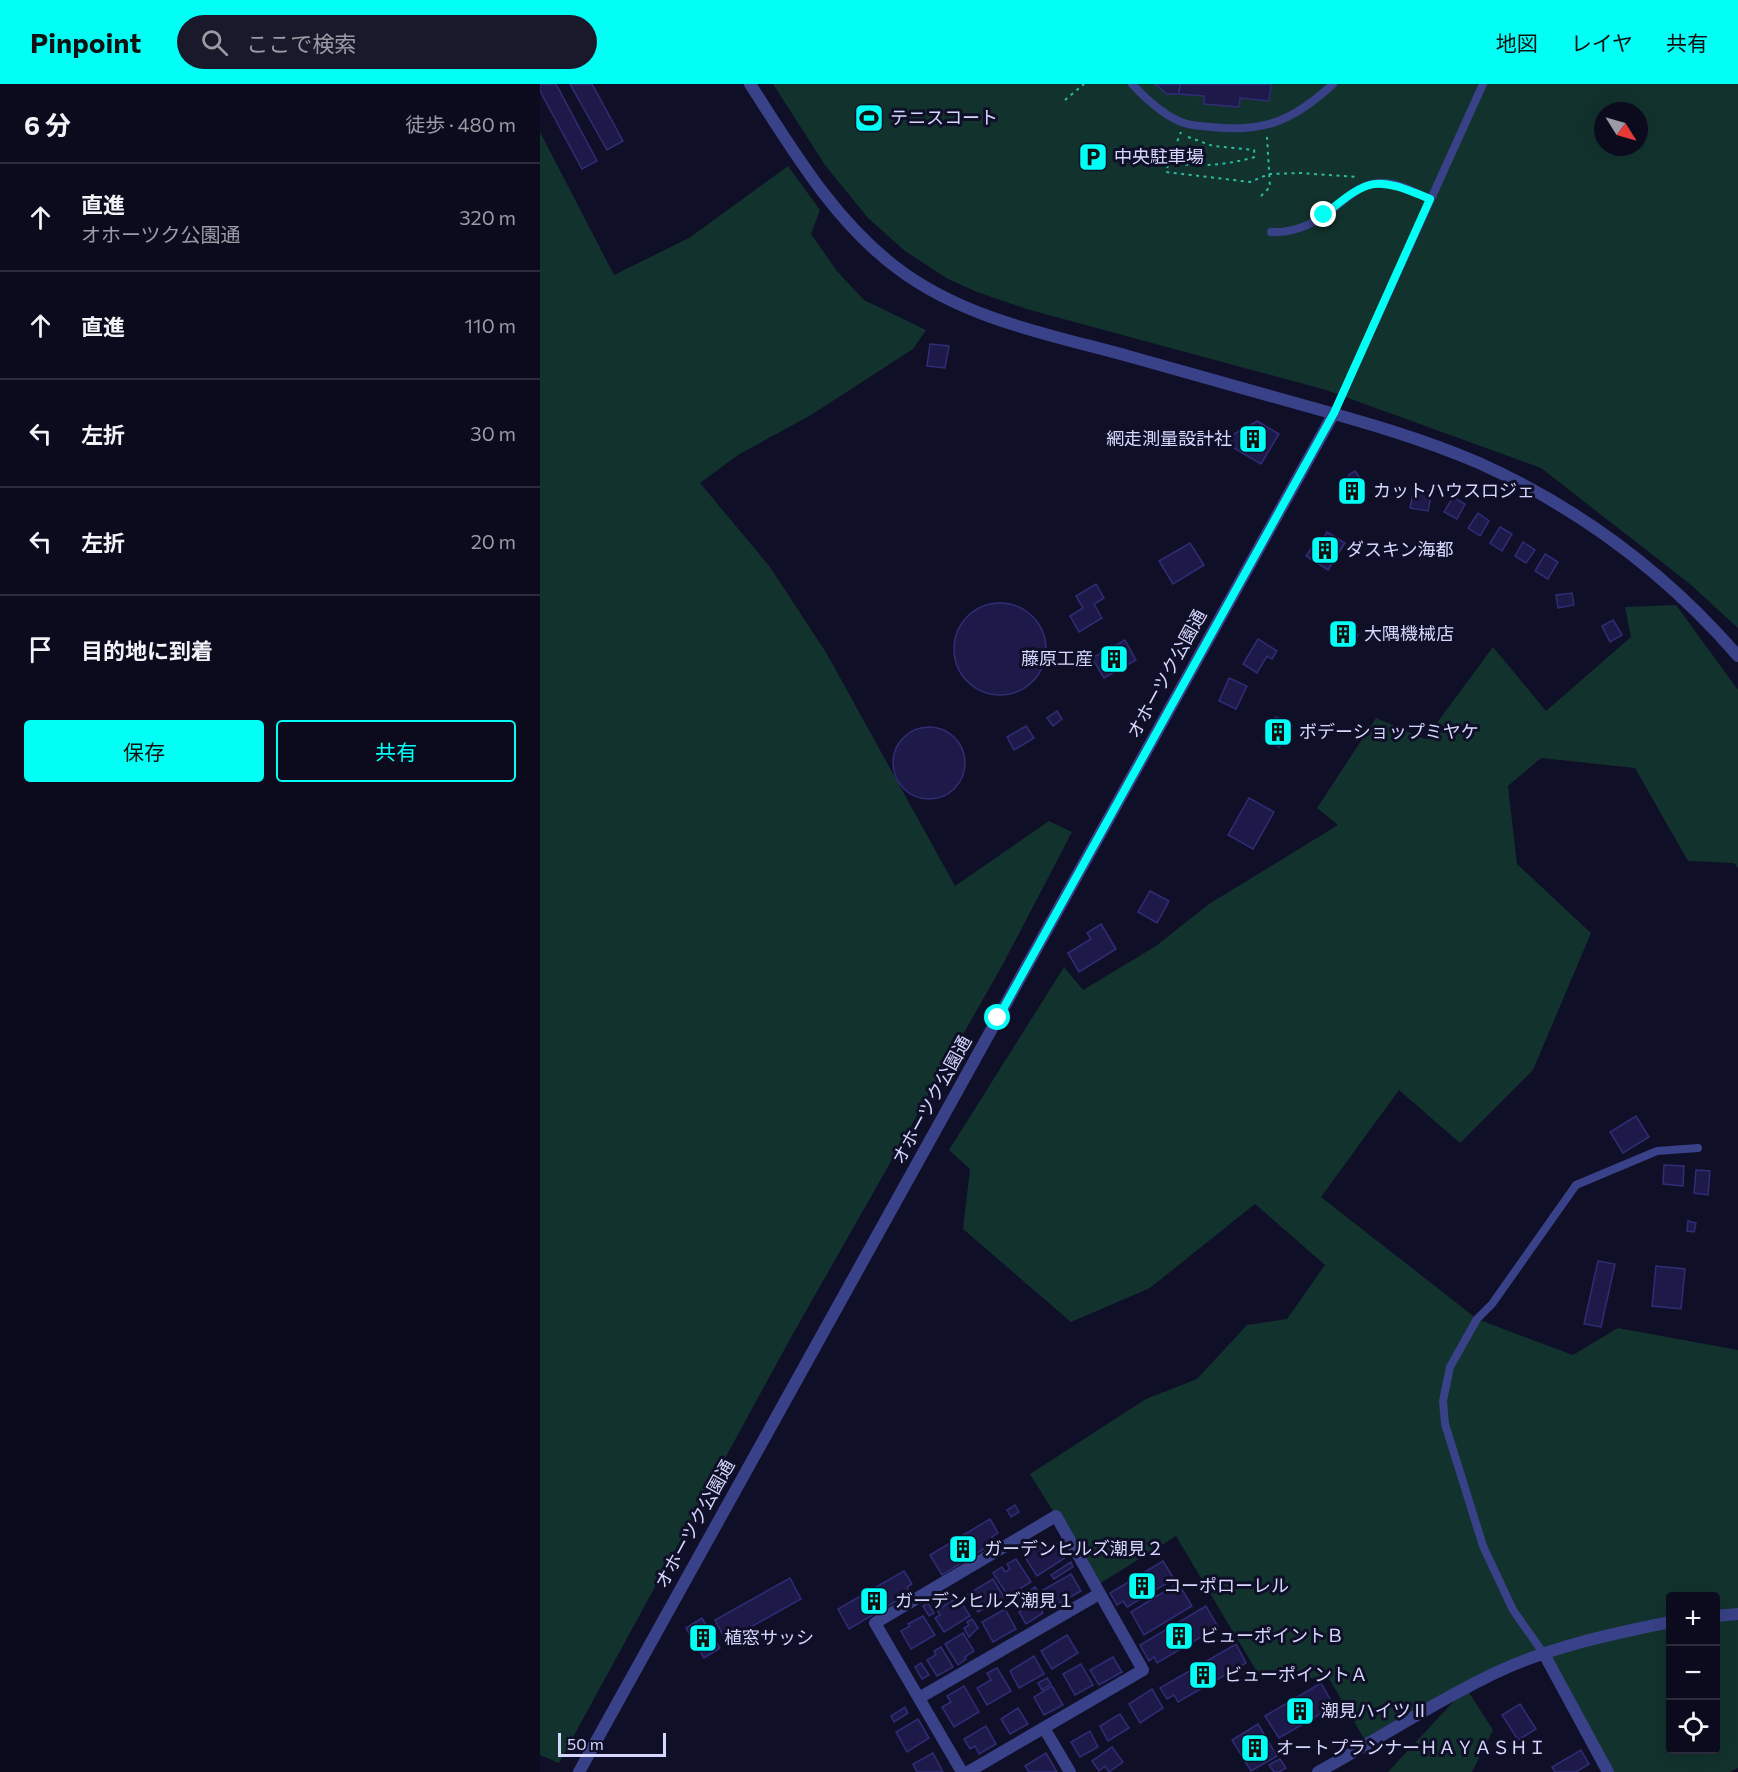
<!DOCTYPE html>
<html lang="ja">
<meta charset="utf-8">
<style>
:root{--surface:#0c0b1e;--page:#1a192b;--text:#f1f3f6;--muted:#9a9ba4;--line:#2c2b3c;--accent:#02fff5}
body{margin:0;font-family:Commissioner,"Noto Sans JP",sans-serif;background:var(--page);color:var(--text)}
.controls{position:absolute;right:18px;bottom:18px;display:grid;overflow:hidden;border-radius:6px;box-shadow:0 6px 24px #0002}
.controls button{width:54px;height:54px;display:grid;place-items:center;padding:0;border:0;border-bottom:2px solid var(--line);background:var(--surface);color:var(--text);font:30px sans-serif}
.compass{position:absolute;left:1054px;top:18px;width:54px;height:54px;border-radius:50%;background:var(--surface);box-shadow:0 6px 24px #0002;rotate:127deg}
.scale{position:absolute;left:18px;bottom:15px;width:108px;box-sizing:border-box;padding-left:6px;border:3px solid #d6d7ff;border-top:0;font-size:16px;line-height:21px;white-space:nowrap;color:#d6d7ff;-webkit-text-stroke:4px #100f28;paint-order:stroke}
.stop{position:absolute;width:18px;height:18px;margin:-14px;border:4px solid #02fff5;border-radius:50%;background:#fff}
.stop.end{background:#02fff5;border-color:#fff;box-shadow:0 2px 6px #0008}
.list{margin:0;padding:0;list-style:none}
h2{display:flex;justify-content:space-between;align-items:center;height:78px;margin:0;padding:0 24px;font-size:26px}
h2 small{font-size:20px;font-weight:400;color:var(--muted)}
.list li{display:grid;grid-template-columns:39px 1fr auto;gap:18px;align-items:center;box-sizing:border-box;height:108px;padding:0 24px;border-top:2px solid var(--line)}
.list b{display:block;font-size:22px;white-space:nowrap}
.list p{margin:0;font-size:20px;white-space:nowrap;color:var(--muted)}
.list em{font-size:20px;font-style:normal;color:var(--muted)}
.actions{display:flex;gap:12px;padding:18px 24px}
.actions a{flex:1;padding:14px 0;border:2px solid var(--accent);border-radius:6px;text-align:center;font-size:21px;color:var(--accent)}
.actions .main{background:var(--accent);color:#111}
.icon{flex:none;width:33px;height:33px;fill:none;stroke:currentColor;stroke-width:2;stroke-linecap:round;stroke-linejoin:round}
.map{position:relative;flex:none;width:1198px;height:1688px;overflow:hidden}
header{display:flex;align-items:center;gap:36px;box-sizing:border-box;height:84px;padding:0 30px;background:var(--accent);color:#111}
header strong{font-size:28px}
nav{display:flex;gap:33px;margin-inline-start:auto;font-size:21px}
.search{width:420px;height:54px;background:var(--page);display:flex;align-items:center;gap:15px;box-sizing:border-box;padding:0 21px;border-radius:33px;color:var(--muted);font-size:22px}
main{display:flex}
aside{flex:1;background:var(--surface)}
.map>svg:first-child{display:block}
</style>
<header>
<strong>Pinpoint</strong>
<div class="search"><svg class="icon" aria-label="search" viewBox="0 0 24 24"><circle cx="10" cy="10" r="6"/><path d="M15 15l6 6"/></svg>ここで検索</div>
<nav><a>地図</a><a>レイヤ</a><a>共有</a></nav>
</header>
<main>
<aside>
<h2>6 分<small>徒歩 · 480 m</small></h2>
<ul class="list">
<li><svg class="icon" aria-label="ahead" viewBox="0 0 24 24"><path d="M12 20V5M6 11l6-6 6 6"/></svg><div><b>直進</b><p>オホーツク公園通</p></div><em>320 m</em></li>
<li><svg class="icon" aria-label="ahead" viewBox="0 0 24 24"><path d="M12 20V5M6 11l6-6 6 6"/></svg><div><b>直進</b></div><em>110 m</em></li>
<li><svg class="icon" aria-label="left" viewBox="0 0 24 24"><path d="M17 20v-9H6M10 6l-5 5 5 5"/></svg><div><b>左折</b></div><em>30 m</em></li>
<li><svg class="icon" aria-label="left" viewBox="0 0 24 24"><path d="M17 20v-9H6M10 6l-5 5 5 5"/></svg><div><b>左折</b></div><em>20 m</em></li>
<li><svg class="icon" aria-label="arrive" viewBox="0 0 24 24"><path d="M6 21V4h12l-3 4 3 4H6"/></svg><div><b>目的地に到着</b></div></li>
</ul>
<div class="actions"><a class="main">保存</a><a>共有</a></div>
</aside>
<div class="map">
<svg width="1198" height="1688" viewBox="0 0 1198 1688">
<rect width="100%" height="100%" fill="#100f28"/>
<g fill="#12322d" fill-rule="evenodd">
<path d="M233 0H1198V544L1150 500 1001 384 786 306 490 226 437 208 408 195 365 167 328 134 285 81ZM1063 27H1099V63H1063Z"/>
<path d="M0 48 74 191 149 154 248 82 280 126 271 150 296 186 324 216 386 246 373 265 271 331 198 371 160 399 230 483 287 570 415 802 509 737 532 748 463 880 249 1257 19 1679 0 1671Z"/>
<path d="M1136 521 1198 606V784L1194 779 1148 777 1095 684 1001 674 968 702 977 780 1051 849 993 986 920 1059 859 1006 781 1113 937 1235 1033 1271 1078 1244 1198 1266V1684L1190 1688H1068L1004 1570 926 1604 953 1646 932 1688H848L924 1606 827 1660 790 1596 717 1588 636 1452 556 1502 516 1432 490 1390 606 1315 657 1295 707 1241 747 1235 785 1181 715 1120 610 1204 531 1238 423 1145 430 1085 409 1066 524 883 543 906 616 862 669 820 798 741 777 724 836 634 885 655 953 563 1006 627 1091 553 1085 523ZM1130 1512H1176V1666H1130Z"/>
</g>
<g fill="#1d1a4a" stroke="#302c76" stroke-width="1.5">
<path d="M0 0H16L57 77 42 85 0 7Z"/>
<path d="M30 0H52L83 57 67 66Z"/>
<path d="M615 0H640L639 10H627Z"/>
<path d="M640 0H731L729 17 700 14 699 23 664 20V12L639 10Z"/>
<path d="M390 260 409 262 405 284 387 282Z"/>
<path d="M717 337 739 350 721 380 687 360 692 351Z"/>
<path d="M815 387 826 403 818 420 799 411 809 391Z"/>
<path d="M874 404 892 407 888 427 870 424Z"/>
<path d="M913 413 925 420 917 435 904 428Z"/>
<path d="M938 429 949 437 940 452 928 444Z"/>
<path d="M960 443 972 450 962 467 950 459Z"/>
<path d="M787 448 805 459 788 486 766 472 776 457 780 460Z"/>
<path d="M983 458 995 466 986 479 975 472Z"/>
<path d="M650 459 664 481 633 500 619 477Z"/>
<path d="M1005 470 1018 478 1008 495 995 487Z"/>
<path d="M556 500 564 514 554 520 562 534 539 548 530 532 543 524 536 512Z"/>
<path d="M1032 509 1034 521 1018 524 1016 511Z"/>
<circle cx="460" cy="565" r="46"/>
<path d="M1073 536 1082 551 1070 558 1062 542Z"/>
<path d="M796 538 818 551 811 562 789 550Z"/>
<path d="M718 555 737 567 732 575 727 572 717 589 703 580Z"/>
<path d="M585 556 596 576 564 594 552 574Z"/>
<path d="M689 594 707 602 696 625 679 617Z"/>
<path d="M517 627 522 635 513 642 507 634Z"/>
<path d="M736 633 752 642 739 663 724 654Z"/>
<path d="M486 642 494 654 474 666 467 653Z"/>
<circle cx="389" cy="679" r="36"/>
<path d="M709 714 734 728 713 765 688 751Z"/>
<path d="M610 807 629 817 617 839 598 828Z"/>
<path d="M561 840 576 865 539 888 528 869 551 855 547 849Z"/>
<path d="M1096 1032 1109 1053 1083 1069 1070 1048Z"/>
<path d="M1124 1081 1144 1082 1143 1102 1123 1100Z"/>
<path d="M1156 1086 1170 1087 1168 1111 1154 1109Z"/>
<path d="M1148 1137 1156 1139 1154 1148 1147 1147Z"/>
<path d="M1058 1177 1075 1180 1061 1243 1044 1240Z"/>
<path d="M1116 1182 1145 1185 1141 1225 1112 1222Z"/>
<path d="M475 1421 479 1428 471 1433 467 1426Z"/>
<path d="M450 1435 458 1449 452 1453 455 1458 402 1491 390 1471Z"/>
<path d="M501 1458 507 1466 519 1458 528 1472 497 1492 483 1470Z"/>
<path d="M476 1475 491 1498 468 1512 453 1489 462 1483 465 1488 470 1485 467 1480Z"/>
<path d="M623 1477 634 1495 587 1523 583 1517 577 1521 570 1509Z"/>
<path d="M531 1478 533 1483 514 1495 511 1491Z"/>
<path d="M364 1487 372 1500 367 1503 370 1509 309 1545 298 1525Z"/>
<path d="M531 1490 541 1507 513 1523 503 1506Z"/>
<path d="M250 1494 261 1515 186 1557 175 1536Z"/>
<path d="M453 1495 464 1513 438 1528 428 1510Z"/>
<path d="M638 1499 652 1522 604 1551 591 1528Z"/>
<path d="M495 1503 505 1518 498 1522 503 1529 486 1540 479 1528 491 1520 485 1509Z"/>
<path d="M418 1513 430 1532 404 1548 395 1534 400 1531 397 1526Z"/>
<path d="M388 1519 394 1529 389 1532 383 1522Z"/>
<path d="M666 1522 678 1543 617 1579 614 1573 609 1577 600 1561Z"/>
<path d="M465 1525 476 1545 453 1558 442 1538Z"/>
<path d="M383 1532 395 1551 371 1565 361 1547 370 1542 368 1540Z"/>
<path d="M162 1534 180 1564 164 1574 146 1544Z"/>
<path d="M432 1535 438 1544 429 1553 424 1544 429 1541 427 1538Z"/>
<path d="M423 1549 434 1567 425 1573 426 1575 418 1581 405 1560Z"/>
<path d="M527 1551 538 1569 512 1585 501 1567Z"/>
<path d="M696 1560 706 1579 638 1618 634 1611 627 1615 620 1604Z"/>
<path d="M401 1563 413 1583 397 1592 387 1576 396 1571 394 1567Z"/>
<path d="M494 1572 504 1590 479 1604 470 1587Z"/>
<path d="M573 1573 582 1588 559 1601 550 1586Z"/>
<path d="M381 1579 389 1591 382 1595 375 1583Z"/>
<path d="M541 1580 553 1601 535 1611 523 1590Z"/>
<path d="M457 1584 471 1607 447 1621 437 1604 451 1596 447 1589Z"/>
<path d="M507 1594 511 1600 502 1606 498 1599Z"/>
<path d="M781 1599 794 1622 739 1654 725 1632Z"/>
<path d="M424 1602 439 1628 414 1643 402 1623 411 1618 407 1612Z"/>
<path d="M512 1602 523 1621 504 1631 494 1613Z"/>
<path d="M612 1605 623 1624 600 1639 589 1620Z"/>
<path d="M980 1620 996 1645 978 1656 962 1631Z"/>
<path d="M365 1623 368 1629 354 1638 351 1632Z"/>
<path d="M478 1624 488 1640 470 1650 461 1635Z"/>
<path d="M580 1630 589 1644 568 1657 560 1642Z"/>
<path d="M378 1635 389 1654 367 1668 356 1648Z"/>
<path d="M718 1640 737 1672 711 1687 692 1656Z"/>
<path d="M446 1642 456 1660 439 1670 435 1662 430 1665 424 1655Z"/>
<path d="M550 1647 558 1663 540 1673 531 1658Z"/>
<path d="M572 1663 583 1678 569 1688 565 1682 559 1687 552 1677Z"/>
<path d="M1041 1666 1049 1680 1036 1688H1015L1012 1683Z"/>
<path d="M393 1669 403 1688H377L373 1680Z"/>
<path d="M506 1669 517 1688H489L485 1682Z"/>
<path d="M740 1675 746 1684 739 1688H734L729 1681Z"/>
</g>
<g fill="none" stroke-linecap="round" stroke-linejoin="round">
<g stroke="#2cbda0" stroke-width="2" stroke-dasharray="3 4.5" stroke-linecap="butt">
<path d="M525 16 544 0"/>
<path d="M648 53 673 62 714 66 715 73C686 81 659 84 629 78L626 88 710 98 729 90 761 89 817 93"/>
<path d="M629 78 641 48"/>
<path d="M721 112 730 103 727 53"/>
</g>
<g stroke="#394188" stroke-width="8">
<path d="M592 0C606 15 624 32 644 39 652 42 663 42 671 43 725 49 754 36 793 0"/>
<path d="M731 148C751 149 769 142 785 131 804 118 819 97 845 99 861 100 876 109 890 115"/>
<path d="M794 329 943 0"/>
<path d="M1004 1570 973 1526 943 1462 905 1340 903 1317 910 1283 937 1235 952 1220 1036 1101 1117 1067 1158 1064"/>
</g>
<g stroke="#394188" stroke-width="12">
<path d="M1004 1570 1068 1688"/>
<path d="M379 1614 559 1510"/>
<path d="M504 1644 530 1688"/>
<path d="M422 1688 335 1539 516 1432 603 1586 428 1688"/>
</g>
<g stroke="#394188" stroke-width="12">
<path d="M210 0C252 65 294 137 357 184 424 235 508 250 588 272 645 288 702 304 759 320 820 337 881 354 939 379 1039 424 1126 489 1198 572"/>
<path d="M1176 1532 1198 1530"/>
<path d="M39 1688 794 329"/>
<path d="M778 1688C837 1656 894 1618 955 1589 1010 1563 1071 1550 1130 1538"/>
</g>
</g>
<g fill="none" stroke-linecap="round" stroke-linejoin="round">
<path stroke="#02fff5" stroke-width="8" d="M458 934 794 329 890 115C835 92 830 93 784 131"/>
</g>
<defs>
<g id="stadium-square" transform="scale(1.5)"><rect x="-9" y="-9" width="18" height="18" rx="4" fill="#02fff5" stroke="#100f28"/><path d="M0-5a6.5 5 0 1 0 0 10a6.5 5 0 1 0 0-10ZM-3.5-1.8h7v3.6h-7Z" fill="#111"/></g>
<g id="parking-square" transform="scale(1.5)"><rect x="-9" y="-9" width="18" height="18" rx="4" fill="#02fff5" stroke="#100f28"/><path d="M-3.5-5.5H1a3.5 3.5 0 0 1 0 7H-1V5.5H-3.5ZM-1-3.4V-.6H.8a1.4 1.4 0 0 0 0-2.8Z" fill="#111"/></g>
<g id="building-square" transform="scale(1.5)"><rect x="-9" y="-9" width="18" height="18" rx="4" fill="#02fff5" stroke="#100f28"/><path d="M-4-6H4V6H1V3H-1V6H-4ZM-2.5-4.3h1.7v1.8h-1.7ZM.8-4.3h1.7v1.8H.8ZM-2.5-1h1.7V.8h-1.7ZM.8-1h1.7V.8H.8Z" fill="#111"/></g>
</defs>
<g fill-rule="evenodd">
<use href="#stadium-square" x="329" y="34"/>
<use href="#parking-square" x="553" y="73"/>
<use href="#building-square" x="713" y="355"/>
<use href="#building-square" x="812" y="407"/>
<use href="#building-square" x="785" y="466"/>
<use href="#building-square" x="803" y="550"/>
<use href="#building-square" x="574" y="575"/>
<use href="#building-square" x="738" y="648"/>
<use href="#building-square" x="423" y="1465"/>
<use href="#building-square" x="602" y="1502"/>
<use href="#building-square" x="334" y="1517"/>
<use href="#building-square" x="639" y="1552"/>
<use href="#building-square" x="163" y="1554"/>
<use href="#building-square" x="663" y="1591"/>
<use href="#building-square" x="760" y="1627"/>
<use href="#building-square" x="715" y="1664"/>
</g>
<g text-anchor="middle" stroke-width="6" stroke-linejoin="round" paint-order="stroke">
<g font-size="18" fill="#d6d7ff" stroke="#100f28" text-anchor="start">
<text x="350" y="40">テニスコート</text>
<text x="574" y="79">中央駐車場</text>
<text x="692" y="361" text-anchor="end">網走測量設計社</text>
<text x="833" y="413">カットハウスロジェ</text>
<text x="806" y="472">ダスキン海都</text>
<text x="824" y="556">大隅機械店</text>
<text x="553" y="581" text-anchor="end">藤原工産</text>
<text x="759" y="654">ボデーショップミヤケ</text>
<text x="444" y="1471">ガーデンヒルズ潮見２</text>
<text x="623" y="1508">コーポローレル</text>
<text x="355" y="1523">ガーデンヒルズ潮見１</text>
<text x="660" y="1558">ビューポイントＢ</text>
<text x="184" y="1560">植窓サッシ</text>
<text x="684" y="1597">ビューポイントＡ</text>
<text x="781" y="1633">潮見ハイツⅡ</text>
<text x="736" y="1670">オートプランナーＨＡＹＡＳＨＩ</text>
</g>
<g font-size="18" fill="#d6d7ff" stroke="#100f28">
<text transform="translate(627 590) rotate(-61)" y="6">オホーツク公園通</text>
<text transform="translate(392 1016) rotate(-61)" y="6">オホーツク公園通</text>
<text transform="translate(155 1440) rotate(-61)" y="6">オホーツク公園通</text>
</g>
</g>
</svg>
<div class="controls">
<button>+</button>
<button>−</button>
<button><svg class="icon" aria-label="locate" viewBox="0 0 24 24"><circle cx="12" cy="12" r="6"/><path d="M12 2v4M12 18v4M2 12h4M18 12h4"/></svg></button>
</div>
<svg class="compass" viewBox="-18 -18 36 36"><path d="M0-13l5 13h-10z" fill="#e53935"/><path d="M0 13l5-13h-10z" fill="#9a9ba4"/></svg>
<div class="scale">50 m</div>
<div class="stop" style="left:458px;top:934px"></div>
<div class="stop end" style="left:784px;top:131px"></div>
</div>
</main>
